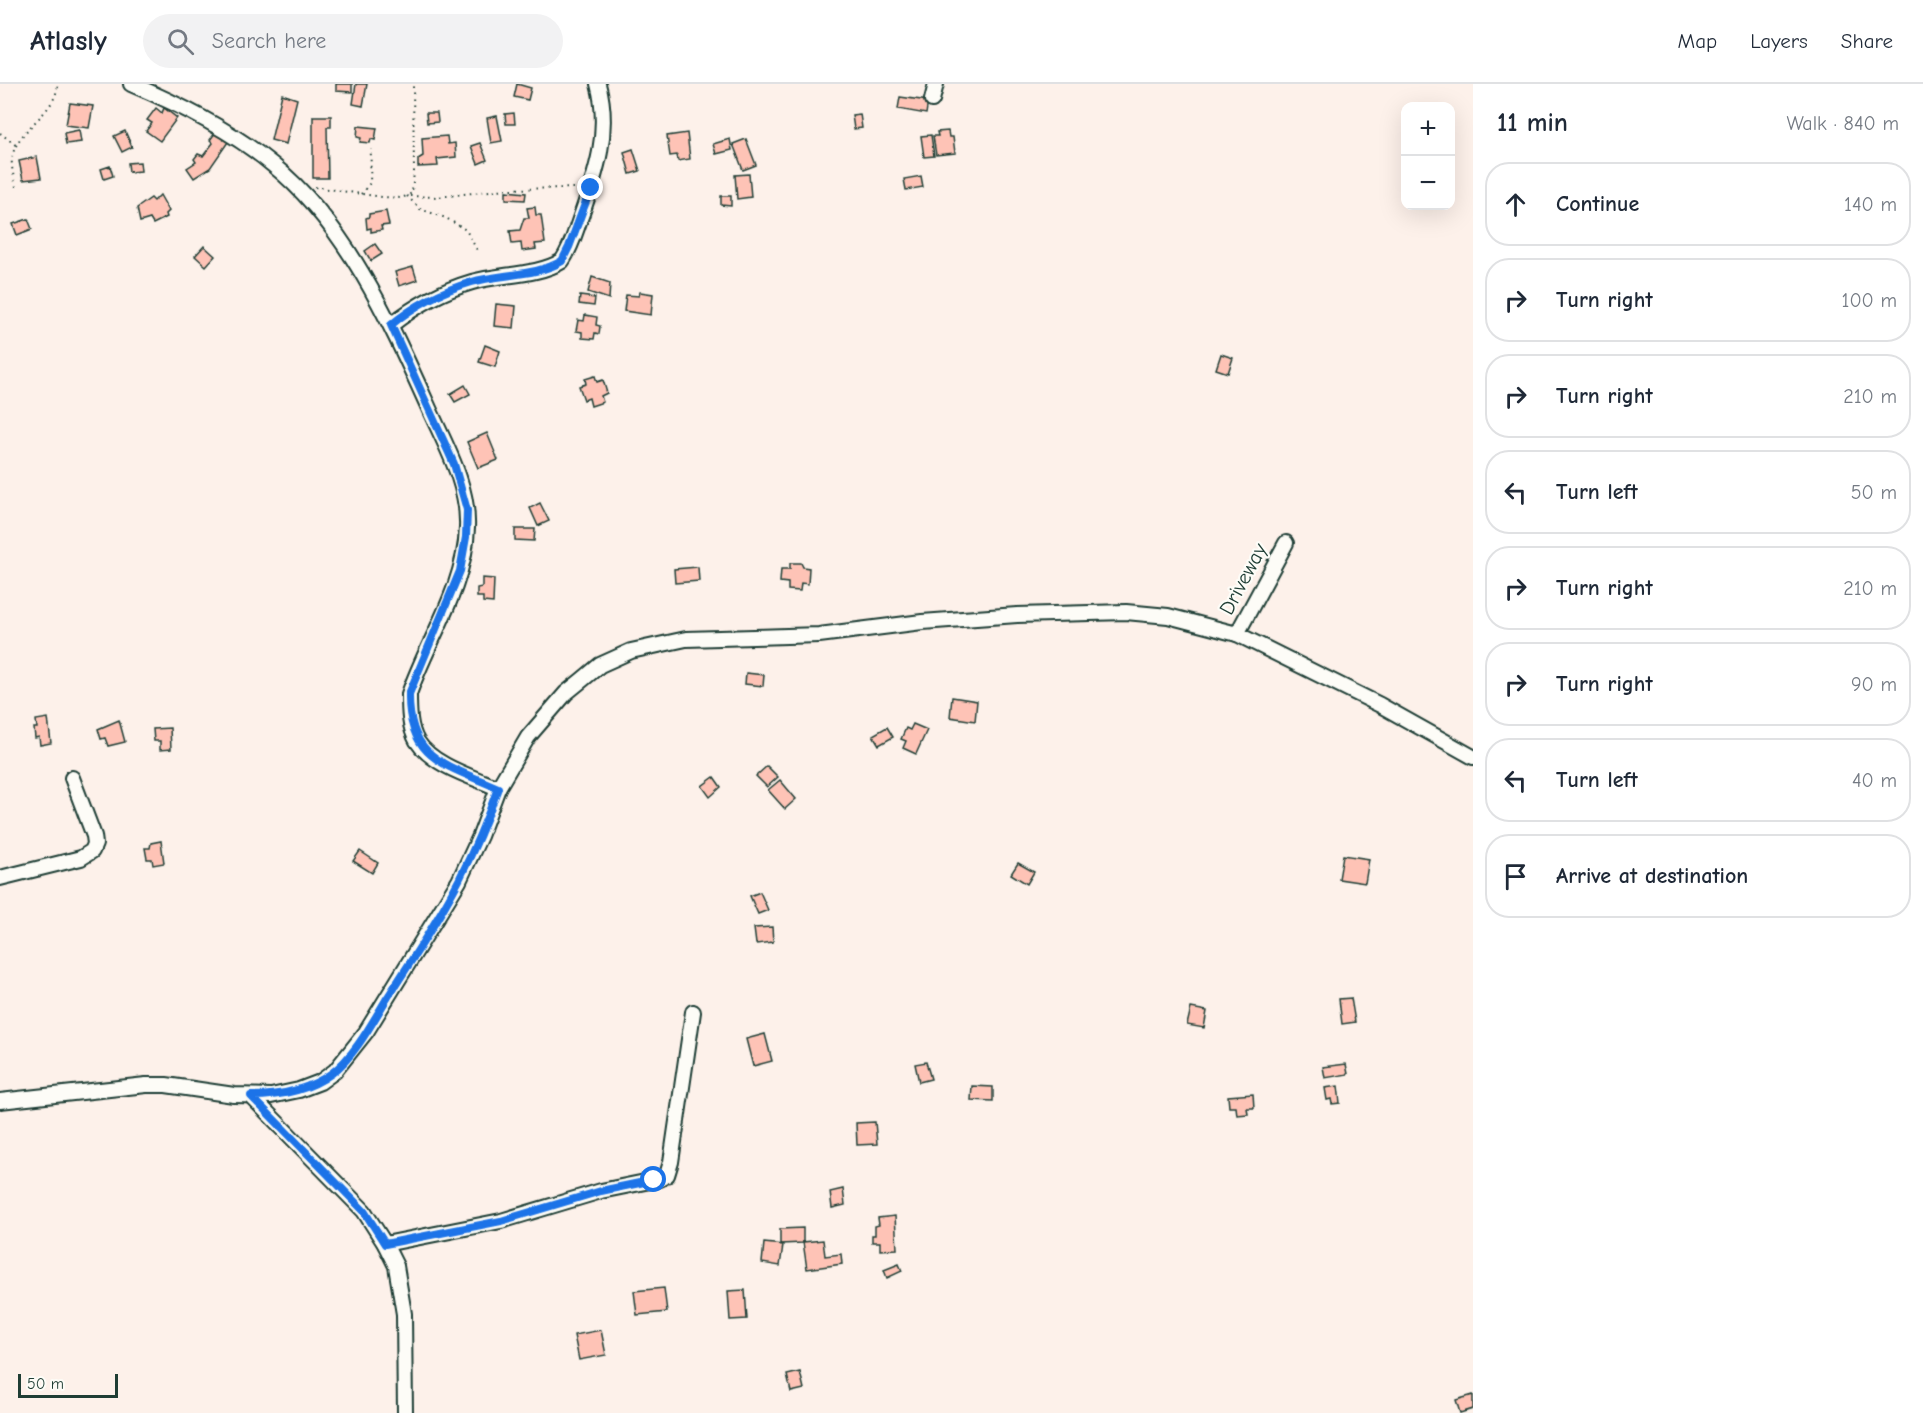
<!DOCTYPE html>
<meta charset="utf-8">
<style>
:root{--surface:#fff;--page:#f2f2f3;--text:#1f2937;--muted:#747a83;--line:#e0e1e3}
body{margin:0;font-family:"Comic Neue",sans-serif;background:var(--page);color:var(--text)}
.controls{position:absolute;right:18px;top:18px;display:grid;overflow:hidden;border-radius:12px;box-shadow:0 6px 24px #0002}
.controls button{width:54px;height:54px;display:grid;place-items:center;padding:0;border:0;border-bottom:2px solid var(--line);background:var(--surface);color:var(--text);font:30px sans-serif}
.scale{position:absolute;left:18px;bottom:15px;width:100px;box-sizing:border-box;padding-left:6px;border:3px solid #1f3d34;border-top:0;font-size:16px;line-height:21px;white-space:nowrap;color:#1f3d34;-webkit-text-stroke:4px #fdfcf7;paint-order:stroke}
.stop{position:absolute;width:18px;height:18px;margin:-14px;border:4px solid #1a73e8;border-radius:50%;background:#fff}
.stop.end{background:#1a73e8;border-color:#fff;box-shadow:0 2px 6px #0008}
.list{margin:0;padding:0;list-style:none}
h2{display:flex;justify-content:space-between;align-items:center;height:78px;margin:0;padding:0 24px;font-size:26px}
h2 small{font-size:20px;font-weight:400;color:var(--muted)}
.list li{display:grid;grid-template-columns:39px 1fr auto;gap:18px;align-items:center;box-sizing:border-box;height:84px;margin:0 12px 12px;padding:0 12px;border:2px solid var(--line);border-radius:24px}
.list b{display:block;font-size:22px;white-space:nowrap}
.list em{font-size:20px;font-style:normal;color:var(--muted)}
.icon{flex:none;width:33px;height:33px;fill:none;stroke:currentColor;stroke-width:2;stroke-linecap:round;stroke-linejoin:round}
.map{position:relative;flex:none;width:1473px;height:1329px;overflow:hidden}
header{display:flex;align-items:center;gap:36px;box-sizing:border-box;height:84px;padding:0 30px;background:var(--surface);border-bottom:2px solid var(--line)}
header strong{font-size:28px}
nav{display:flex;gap:33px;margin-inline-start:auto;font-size:21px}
.search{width:420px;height:54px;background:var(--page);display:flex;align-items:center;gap:15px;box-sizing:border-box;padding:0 21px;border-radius:33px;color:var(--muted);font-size:22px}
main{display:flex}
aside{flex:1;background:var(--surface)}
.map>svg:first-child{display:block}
</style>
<header>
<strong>Atlasly</strong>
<div class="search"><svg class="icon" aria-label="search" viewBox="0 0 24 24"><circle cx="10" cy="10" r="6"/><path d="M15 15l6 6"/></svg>Search here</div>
<nav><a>Map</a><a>Layers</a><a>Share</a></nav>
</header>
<main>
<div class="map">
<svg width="1473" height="1329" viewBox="0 0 1473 1329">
<rect width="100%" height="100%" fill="#fdf1ea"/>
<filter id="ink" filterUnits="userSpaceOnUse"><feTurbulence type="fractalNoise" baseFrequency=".0167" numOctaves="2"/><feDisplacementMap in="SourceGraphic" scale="12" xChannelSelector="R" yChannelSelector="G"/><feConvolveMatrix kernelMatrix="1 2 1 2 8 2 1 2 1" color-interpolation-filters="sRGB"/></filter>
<g filter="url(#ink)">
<g fill="#fec3b6" stroke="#1f3d34" stroke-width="1.5">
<path d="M336 0H352V8L336 7Z"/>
<path d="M356 0H367L363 22 353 20Z"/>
<path d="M517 0 531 4 528 16 514 13Z"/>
<path d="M282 10 297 15 286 60 271 56Z"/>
<path d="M900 13 928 17 926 30 898 25Z"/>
<path d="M70 19 93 22 89 44 66 41Z"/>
<path d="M156 24 162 29 164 24 177 34 160 57 146 47 152 39 147 36Z"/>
<path d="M426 29H437L438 38 427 39Z"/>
<path d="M514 29 515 40H506L505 30Z"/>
<path d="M860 30 862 44 854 45 852 31Z"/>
<path d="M313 32H331V43H327L328 94H313Z"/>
<path d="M497 32 502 57 491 59 487 34Z"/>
<path d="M358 42 377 44 375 56 371 55 370 59 360 58 361 54 357 53Z"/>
<path d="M79 46 81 58 66 60 64 49Z"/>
<path d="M125 47 132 63 122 68 114 52Z"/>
<path d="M948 47 949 53H953L955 69 936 71 933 52H938L937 48Z"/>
<path d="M215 49 228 58 210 84 194 94 187 84 196 78 194 75 198 70 203 72 213 59 210 56Z"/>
<path d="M687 49 690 75 678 77 677 71 670 72 667 52Z"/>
<path d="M931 51 934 72 924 73 921 52Z"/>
<path d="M447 52 448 60 455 59 456 73 437 75 438 82 418 83V75L423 72 422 54Z"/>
<path d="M730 55 732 66 716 70 713 60Z"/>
<path d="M746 55 756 81 743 86 733 60Z"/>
<path d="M480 59 487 76 478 80 471 62Z"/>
<path d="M633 65 640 87 630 90 624 68Z"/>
<path d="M37 73 41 94 23 96 19 77Z"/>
<path d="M140 78 141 87 129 88 128 79Z"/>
<path d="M110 82 113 92 104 95 101 85Z"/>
<path d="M749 90 751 113 737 115 735 91Z"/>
<path d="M921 92 923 103 906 106 904 95Z"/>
<path d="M506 107 526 109 525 116 506 115Z"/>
<path d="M160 111 169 127 166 130 167 133 153 140 150 135 140 138 137 124 151 114 154 117Z"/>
<path d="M721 112H731V122L721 121Z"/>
<path d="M535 123 536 131H541L545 159 535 160 536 165 522 167 521 159 512 160 510 147 520 146 524 134H529L527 124Z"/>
<path d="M386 127 389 141 381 142 382 146 371 148V144L367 145 366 134 369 133V130Z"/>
<path d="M28 135 32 145 17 151 13 140Z"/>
<path d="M375 160 382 170 371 177 365 167Z"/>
<path d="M204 162 215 172 206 182 195 172Z"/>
<path d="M413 183 417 196 399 202 395 188Z"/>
<path d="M592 193 610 199 609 215 588 208Z"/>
<path d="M640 208 653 210 651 231 624 227 626 211 639 212Z"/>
<path d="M580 212 595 214 594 222 579 220Z"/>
<path d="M496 220 516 222 514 244 494 242Z"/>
<path d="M585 231 597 233 596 241 600 242 599 250 595 249 594 255 582 254V248L576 247 578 236 584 237Z"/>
<path d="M485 261 500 267 495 283 479 278Z"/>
<path d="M1221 270 1233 274 1228 289 1216 285Z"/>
<path d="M595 292 597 298 603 296 607 309 601 312 603 318 591 322 589 314 584 316 579 302 586 300 585 295Z"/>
<path d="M465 301 470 310 455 318 450 310Z"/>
<path d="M487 349 498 376 478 384 467 358Z"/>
<path d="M540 419 549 437 538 442 530 424Z"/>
<path d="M515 445H535L534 457 515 456Z"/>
<path d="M790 479H801L803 483 809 484 808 500 801 499 800 507 788 506V499L780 498 781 485H790Z"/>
<path d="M698 483 699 497 675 499 674 485Z"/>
<path d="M482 494 494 495 493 519 483 518V513H477V504L482 503Z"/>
<path d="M746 589 764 591 763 602 745 600Z"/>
<path d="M952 613 977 617 975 637 950 633Z"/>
<path d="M48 634 51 659 40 661 39 653 35 654 34 644H37L36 636Z"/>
<path d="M119 636 125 658 108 662 105 654 101 655 98 645Z"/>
<path d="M913 640 927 646 916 670 903 664 906 657 901 655 906 644 910 646Z"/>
<path d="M887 643 893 653 879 661 873 651Z"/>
<path d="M170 644 171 665 160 666V657H154L153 645Z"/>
<path d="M767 682 778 693 767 703 756 692Z"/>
<path d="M714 693 721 703 710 713 702 702Z"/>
<path d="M780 696 796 715 785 725 768 706Z"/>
<path d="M161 757 164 779 153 781 152 775H147L145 764H150L151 759Z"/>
<path d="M360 767 378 779 372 789 353 777Z"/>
<path d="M1343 771 1369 775 1365 799 1339 795Z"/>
<path d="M1018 779 1034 788 1027 800 1011 790Z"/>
<path d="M760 808 768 826 758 830 750 812Z"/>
<path d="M772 843 773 858 756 860 754 844Z"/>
<path d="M1351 914 1355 938 1342 940 1339 915Z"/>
<path d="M1191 924 1207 927 1204 944 1187 941Z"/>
<path d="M765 950 772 977 753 982 746 955Z"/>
<path d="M926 978 931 995 919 998 915 980Z"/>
<path d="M1346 980 1348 990 1325 994 1323 983Z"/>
<path d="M972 1002 993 1003V1017L971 1016Z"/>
<path d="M1338 1002 1340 1019 1332 1020 1331 1015 1327 1016 1325 1004Z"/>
<path d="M1253 1010 1254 1024H1247L1248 1030 1237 1031 1236 1023H1229L1228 1012Z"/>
<path d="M875 1038 877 1060 857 1061 856 1039Z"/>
<path d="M843 1105 845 1121 832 1124 830 1108Z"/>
<path d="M895 1132 897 1165 880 1166V1158H872V1151H875V1142L879 1141 878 1134Z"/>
<path d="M803 1144V1159L780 1160V1145Z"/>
<path d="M823 1156 825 1172 841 1170 842 1180 807 1185 803 1158Z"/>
<path d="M764 1159 783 1161 780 1182 762 1179Z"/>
<path d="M899 1180 902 1187 887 1194 884 1186Z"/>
<path d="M664 1204 667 1228 637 1231 634 1207Z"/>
<path d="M745 1206 747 1235 730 1236 728 1207Z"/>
<path d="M601 1246 606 1271 579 1276 574 1251Z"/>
<path d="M800 1288 804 1305 791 1308 787 1291Z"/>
<path d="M1473 1311V1325L1460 1329 1456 1316Z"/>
</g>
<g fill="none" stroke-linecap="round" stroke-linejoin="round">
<g stroke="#1f3d34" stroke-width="18">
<g id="minor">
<path d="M131 0C181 21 231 46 273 81 346 140 389 236 427 320 444 359 469 400 467 444 465 504 428 555 409 610 409 626 409 643 417 657 433 682 473 693 498 704"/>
<path d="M932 16 936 0"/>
<path d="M391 241C415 222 441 207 472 198 499 190 538 192 562 177 571 164 575 149 580 135 596 90 611 47 598 0"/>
<path d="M1237 550 1286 459"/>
<path d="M0 794 81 774 92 767 95 760 94 752 72 694"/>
<path d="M251 1012 364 1127 385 1160 396 1182 404 1230 405 1329"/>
<path d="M0 1017 146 1001H166L234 1011 271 1012 299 1006 320 998 335 987 366 948 459 797 480 752 498 704 528 653 566 609 582 596 600 581 631 567 686 555 819 551 922 538 1017 531 1126 528 1168 532 1237 550 1380 621 1473 673"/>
<path d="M385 1160 501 1137 601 1107 660 1095 667 1091 671 1078 693 928"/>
</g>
</g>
<g stroke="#1f3d34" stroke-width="2" stroke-dasharray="1.5 4.5" stroke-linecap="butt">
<path d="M0 49 17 62"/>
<path d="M16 103C14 94 11 83 12 74 17 43 55 32 58 0"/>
<path d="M315 103 382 113 402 114 412 109 414 88 413 0"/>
<path d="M361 110 370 99 371 65"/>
<path d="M407 112 420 125 446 134 466 146 477 166"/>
<path d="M410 112 438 113 507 105 577 104"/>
</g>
<use href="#minor" stroke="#fdfcf7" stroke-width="14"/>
</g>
</g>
<g fill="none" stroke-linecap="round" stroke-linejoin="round" filter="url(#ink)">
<path stroke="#1a73e8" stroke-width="8" d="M591 104 569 163 562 177C538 192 499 190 472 198 441 207 415 221 391 241L454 380 467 426 466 453 460 487 409 610C408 676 447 681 498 704 487 735 474 766 459 796 438 837 411 877 386 916 372 939 354 973 332 989 308 1007 280 1012 251 1012L364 1127 385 1160 501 1137 601 1107 654 1096"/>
</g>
<g text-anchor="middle" stroke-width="4.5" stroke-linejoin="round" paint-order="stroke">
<g font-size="21" fill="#1f3d34" stroke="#fdfcf7">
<text transform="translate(1243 495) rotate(-62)" y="7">Driveway</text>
</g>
</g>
</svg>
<div class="controls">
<button>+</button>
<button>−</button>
</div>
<div class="scale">50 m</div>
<div class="stop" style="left:654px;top:1096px"></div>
<div class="stop end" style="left:591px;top:104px"></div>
</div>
<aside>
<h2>11 min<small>Walk · 840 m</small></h2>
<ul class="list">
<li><svg class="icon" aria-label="ahead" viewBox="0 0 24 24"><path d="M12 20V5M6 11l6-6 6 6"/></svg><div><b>Continue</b></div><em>140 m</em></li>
<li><svg class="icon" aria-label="right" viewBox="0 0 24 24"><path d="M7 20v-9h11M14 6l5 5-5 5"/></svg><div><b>Turn right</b></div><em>100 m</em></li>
<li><svg class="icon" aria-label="right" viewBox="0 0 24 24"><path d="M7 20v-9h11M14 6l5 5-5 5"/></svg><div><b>Turn right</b></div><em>210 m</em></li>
<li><svg class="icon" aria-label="left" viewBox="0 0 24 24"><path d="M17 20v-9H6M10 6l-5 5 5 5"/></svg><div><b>Turn left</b></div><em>50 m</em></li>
<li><svg class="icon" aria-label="right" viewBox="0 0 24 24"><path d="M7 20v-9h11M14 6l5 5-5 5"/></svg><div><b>Turn right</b></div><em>210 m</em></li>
<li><svg class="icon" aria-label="right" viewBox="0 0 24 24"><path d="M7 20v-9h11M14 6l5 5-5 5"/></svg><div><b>Turn right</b></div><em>90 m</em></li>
<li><svg class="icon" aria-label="left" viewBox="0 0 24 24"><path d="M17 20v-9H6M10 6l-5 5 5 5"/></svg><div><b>Turn left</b></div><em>40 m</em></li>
<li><svg class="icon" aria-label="arrive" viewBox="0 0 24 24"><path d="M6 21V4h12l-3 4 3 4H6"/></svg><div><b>Arrive at destination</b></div></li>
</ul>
</aside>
</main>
